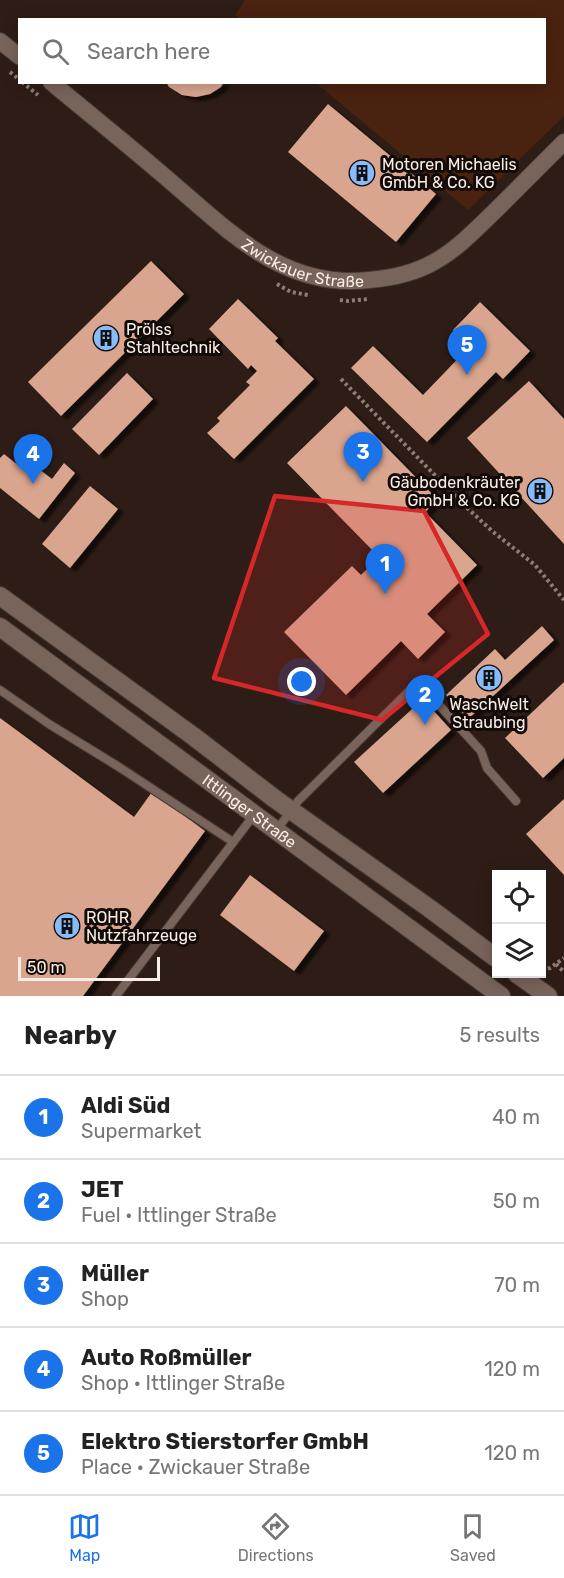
<!DOCTYPE html>
<meta charset="utf-8">
<style>
:root{--surface:#fff;--page:#f2f2f2;--text:#222;--muted:#767676;--line:#e0e0e0;--accent:#1a73e8}
body{margin:0;font-family:Rubik,sans-serif;background:var(--page);color:var(--text)}
.controls{position:absolute;right:18px;bottom:18px;display:grid;overflow:hidden;border-radius:0px;box-shadow:0 3px 15px #0003}
.controls button{width:54px;height:54px;display:grid;place-items:center;padding:0;border:0;border-bottom:2px solid var(--line);background:var(--surface);color:var(--text);font:30px sans-serif}
.scale{position:absolute;left:18px;bottom:15px;width:142px;box-sizing:border-box;padding-left:6px;border:3px solid #f9ede7;border-top:0;font-size:16px;line-height:21px;white-space:nowrap;color:#f9ede7;-webkit-text-stroke:4px #110a07;paint-order:stroke}
.you{position:absolute;left:302px;top:682px;width:21px;height:21px;margin:-15px;border:4px solid #fff;border-radius:50%;background:#1a73e8;box-shadow:0 0 0 9px #1a73e833}
.badge{display:grid;place-items:center;width:39px;height:39px;border-radius:50%;background:var(--accent);color:#fff;font-size:20px;font-weight:700}
.pin{position:absolute;translate:-50% -50px;filter:drop-shadow(0 2px 3px #0008)}
.pin::after{content:'';position:absolute;top:32px;width:21px;height:18px;background:inherit;clip-path:polygon(0 0,100% 0,50% 100%)}
.list{margin:0;padding:0;list-style:none}
h2{display:flex;justify-content:space-between;align-items:center;height:78px;margin:0;padding:0 24px;font-size:26px}
h2 small{font-size:20px;font-weight:400;color:var(--muted)}
.list li{display:grid;grid-template-columns:39px 1fr auto;gap:18px;align-items:center;box-sizing:border-box;height:84px;padding:0 24px;border-top:2px solid var(--line)}
.list b{display:block;font-size:22px;white-space:nowrap}
.list p{margin:0;font-size:20px;white-space:nowrap;color:var(--muted)}
.list em{font-size:20px;font-style:normal;color:var(--muted)}
.icon{flex:none;width:33px;height:33px;fill:none;stroke:currentColor;stroke-width:2;stroke-linecap:round;stroke-linejoin:round}
.map{position:relative;flex:none;width:564px;height:996px;overflow:hidden}
.search{position:absolute;background:var(--surface);box-shadow:0 3px 15px #0003;left:18px;right:18px;top:18px;height:66px;display:flex;align-items:center;gap:15px;box-sizing:border-box;padding:0 21px;border-radius:0px;color:var(--muted);font-size:22px}
.sheet{height:498px;background:var(--surface)}
nav{display:flex;justify-content:space-around;align-items:center;box-sizing:border-box;height:84px;border-top:2px solid var(--line);background:var(--surface);font-size:16px;color:var(--muted)}
nav a{display:grid;justify-items:center;gap:3px}
nav .on{color:var(--accent)}
.map>svg:first-child{display:block}
</style>
<div class="map">
<svg width="564" height="996" viewBox="0 0 564 996">
<defs>
<filter id="shadow"><feDropShadow dx="6" dy="4" stdDeviation="1.5" flood-color="#0009"/></filter>
</defs>
<rect width="100%" height="100%" fill="#2e1d16"/>
<path fill="#4a2210" d="M245 0H564V116L468 210 316 83 544 82V20L241 19 235 15Z"/>
<g fill="#daa58f" filter="url(#shadow)">
<path d="M166 82H224L221 87 210 94 196 97 182 95 169 87Z"/>
<path d="M328 104 436 194 396 242 288 152Z"/>
<path d="M151 261 184 294 61 416 28 382Z"/>
<path d="M238 299 278 338 275 341 314 379 234 459 207 433 220 421 217 418 250 385 246 382 257 371 251 365 248 369 209 329Z"/>
<path d="M480 302 530 351 503 379 496 372 427 442 351 368 373 346 423 395 470 346 453 330Z"/>
<path d="M127 373 153 399 99 455 72 429Z"/>
<path d="M529 381 564 419V544L467 438Z"/>
<path d="M346 406 438 500 425 512 477 565 427 614 445 632 418 659 401 641 346 695 284 632 352 566 361 575 379 557 287 463Z"/>
<path d="M4 454 29 474 35 466 52 479 64 463 75 473 39 519 0 488V458Z"/>
<path d="M90 486 118 509 70 568 42 544Z"/>
<path d="M542 626 554 640 468 719 446 695 495 649 505 660Z"/>
<path d="M564 682V758L543 778 505 738Z"/>
<path d="M423 699 451 730 383 793 354 762Z"/>
<path d="M0 718 134 817 152 792 205 831 83 996H0Z"/>
<path d="M564 799V875L526 834Z"/>
<path d="M250 875 324 931 294 971 220 915Z"/>
</g>
<g fill="none" stroke-linecap="round" stroke-linejoin="round">
<g stroke="#483a35" stroke-width="10">
<g id="lane">
<path d="M0 690 49 724 119 767 233 842"/>
<path d="M276 831 298 801 418 682 481 751 487 768 516 801"/>
<path d="M116 996 254 815"/>
</g>
</g>
<g stroke="#483a35" stroke-width="18">
<g id="street">
<path d="M0 41 20 57"/>
<path id="s1" d="M51 82C88 113 126 143 163 175 225 227 281 290 369 280 392 278 415 273 434 262 458 249 477 228 497 209 519 187 542 164 564 142"/>
</g>
</g>
<g stroke="#483a35" stroke-width="20">
<g id="secondary">
<path d="M0 596 193 736 275 799 429 908 496 958"/>
<path id="s2" d="M0 627 501 996"/>
<path d="M517 974 548 996"/>
</g>
</g>
<g stroke="#8c7d76" stroke-width="4" stroke-dasharray="3 3" stroke-linecap="butt">
<path d="M10 72 20 80"/>
<path d="M22 82 38 95"/>
<path d="M277 284 291 292 308 295"/>
<path d="M340 300 348 301 368 299"/>
<path d="M341 379 463 504 492 531 535 565 564 600"/>
<path d="M556 964 564 972"/>
<path d="M542 970 550 968 564 958"/>
</g>
<use href="#lane" stroke="#79645b" stroke-width="8"/>
<use href="#street" stroke="#79645b" stroke-width="16"/>
<use href="#secondary" stroke="#79645b" stroke-width="18"/>
</g>
<path fill="#d62828" fill-opacity="0.2" stroke="#d62828" stroke-width="4.5" stroke-linejoin="round" d="M275 496 424 511 488 634 382 720 214 678Z"/>
<defs>
<g id="building-disc" transform="scale(1.35)"><circle r="9.5" fill="#87bbfb" stroke="#110a07"/><path d="M-4-6H4V6H1V3H-1V6H-4ZM-2.5-4.3h1.7v1.8h-1.7ZM.8-4.3h1.7v1.8H.8ZM-2.5-1h1.7V.8h-1.7ZM.8-1h1.7V.8H.8Z" fill="#111"/></g>
</defs>
<g fill-rule="evenodd">
<use href="#building-disc" x="362" y="173"/>
<use href="#building-disc" x="106" y="338"/>
<use href="#building-disc" x="540" y="491"/>
<use href="#building-disc" x="489" y="678"/>
<use href="#building-disc" x="67" y="926"/>
</g>
<g text-anchor="middle" stroke-width="6" stroke-linejoin="round" paint-order="stroke">
<g font-size="16" fill="#f9ede7" stroke="#110a07" text-anchor="start">
<text x="382" y="170">Motoren Michaelis<tspan x="382" dy="18">GmbH &amp; Co. KG</tspan></text>
<text x="126" y="335">Prölss<tspan x="126" dy="18">Stahltechnik</tspan></text>
<text x="520" y="488" text-anchor="end">Gäubodenkräuter<tspan x="520" dy="18">GmbH &amp; Co. KG</tspan></text>
<text x="489" y="710" text-anchor="middle">WaschWelt<tspan x="489" dy="18">Straubing</tspan></text>
<text x="86" y="923">ROHR<tspan x="86" dy="18">Nutzfahrzeuge</tspan></text>
</g>
<g font-size="16" fill="#f9ede7" stroke="#110a07">
<text dy="6" stroke="none"><textPath href="#s1" startOffset="315">Zwickauer Straße</textPath></text>
<text dy="6" stroke="none"><textPath href="#s2" startOffset="310">Ittlinger Straße</textPath></text>
</g>
</g>
</svg>
<div class="controls">
<button><svg class="icon" aria-label="locate" viewBox="0 0 24 24"><circle cx="12" cy="12" r="6"/><path d="M12 2v4M12 18v4M2 12h4M18 12h4"/></svg></button>
<button><svg class="icon" aria-label="layers" viewBox="0 0 24 24"><path d="M12 4l9 5-9 5-9-5zM3 14l9 5 9-5"/></svg></button>
</div>
<div class="scale">50 m</div>
<div class="you"></div>
<div class="pin badge" style="left:385px;top:594px">1</div>
<div class="pin badge" style="left:425px;top:725px">2</div>
<div class="pin badge" style="left:363px;top:482px">3</div>
<div class="pin badge" style="left:33px;top:484px">4</div>
<div class="pin badge" style="left:467px;top:375px">5</div>
<div class="search"><svg class="icon" aria-label="search" viewBox="0 0 24 24"><circle cx="10" cy="10" r="6"/><path d="M15 15l6 6"/></svg>Search here</div>
</div>
<section class="sheet">
<h2>Nearby<small>5 results</small></h2>
<ul class="list">
<li><span class="badge">1</span><div><b>Aldi Süd</b><p>Supermarket</p></div><em>40 m</em></li>
<li><span class="badge">2</span><div><b>JET</b><p>Fuel · Ittlinger Straße</p></div><em>50 m</em></li>
<li><span class="badge">3</span><div><b>Müller</b><p>Shop</p></div><em>70 m</em></li>
<li><span class="badge">4</span><div><b>Auto Roßmüller</b><p>Shop · Ittlinger Straße</p></div><em>120 m</em></li>
<li><span class="badge">5</span><div><b>Elektro Stierstorfer GmbH</b><p>Place · Zwickauer Straße</p></div><em>120 m</em></li>
</ul>
</section>
<nav>
<a class="on"><svg class="icon" aria-label="map" viewBox="0 0 24 24"><path d="M3 6l6-2 6 2 6-2v14l-6 2-6-2-6 2zM9 4v14M15 6v14"/></svg>Map</a>
<a><svg class="icon" aria-label="directions" viewBox="0 0 24 24"><path d="M12 3l9 9-9 9-9-9zM9 14v-3h6M13 9l2 2-2 2"/></svg>Directions</a>
<a><svg class="icon" aria-label="saved" viewBox="0 0 24 24"><path d="M7 4h10v16l-5-4-5 4z"/></svg>Saved</a>
</nav>
